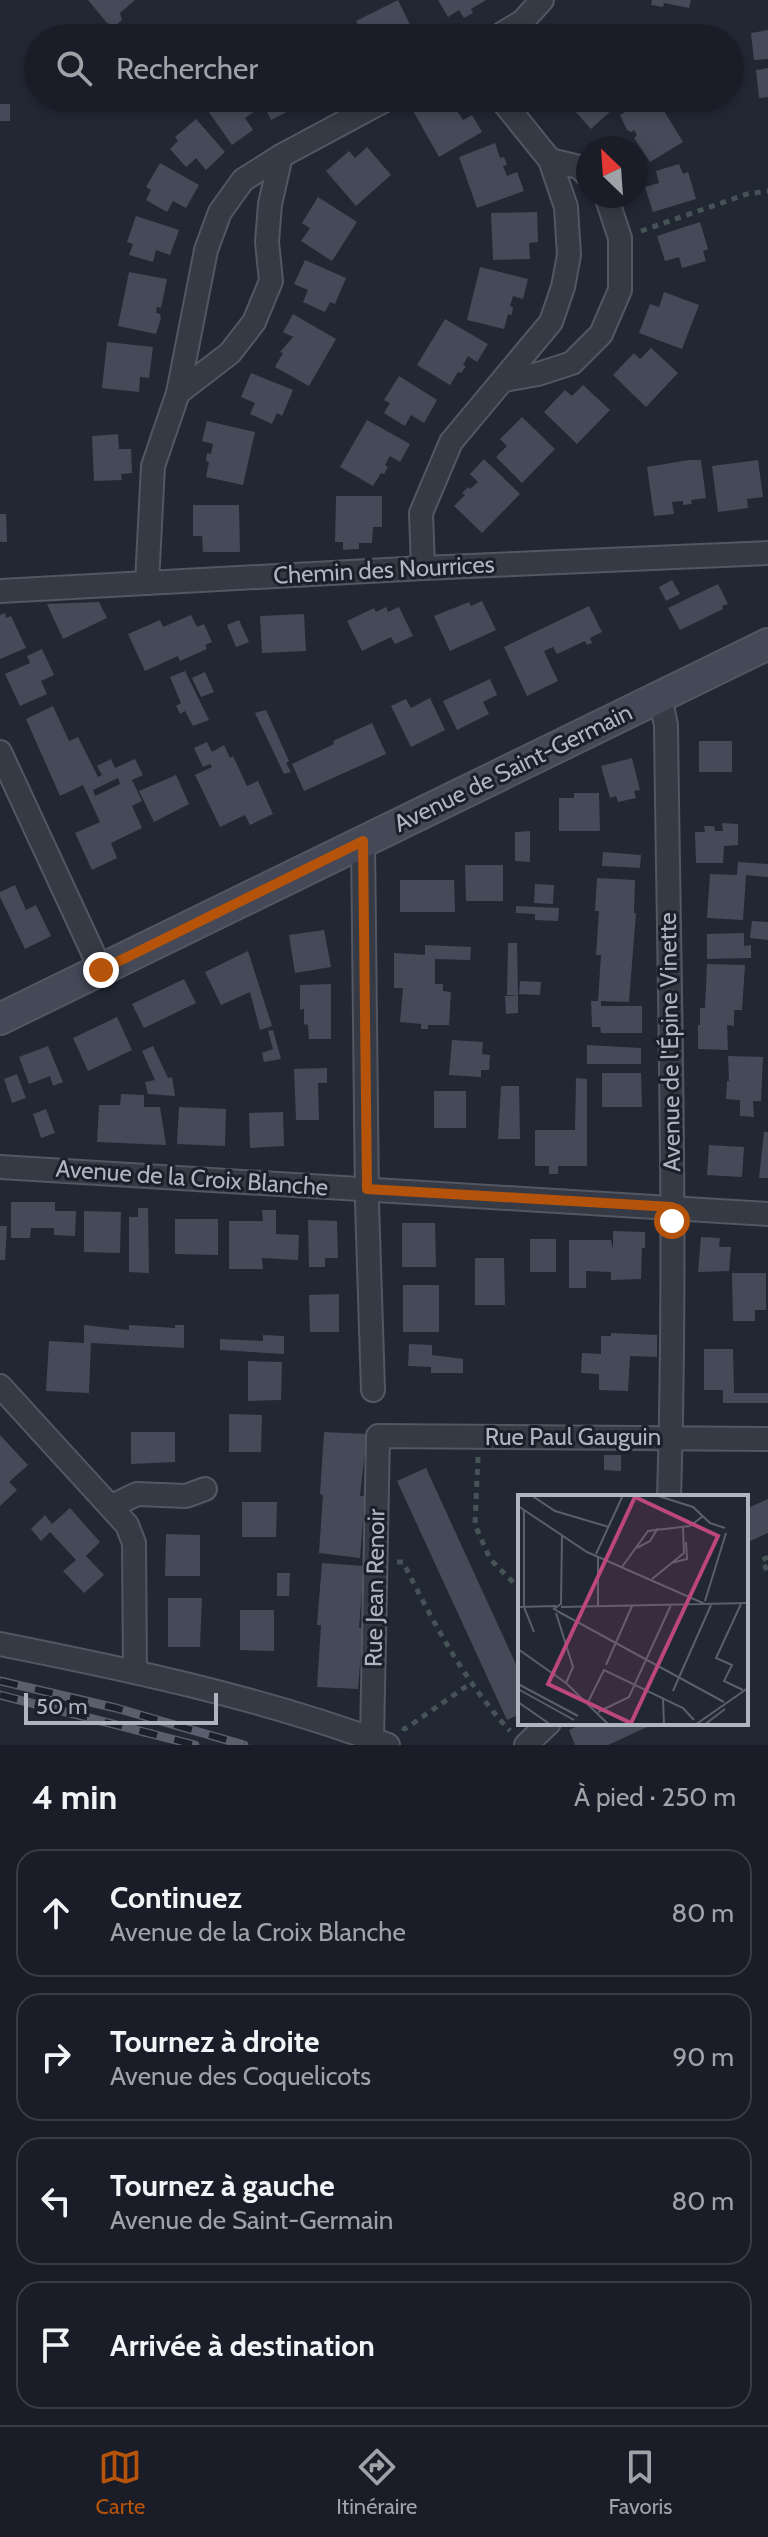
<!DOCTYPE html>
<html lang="fr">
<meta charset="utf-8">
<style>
:root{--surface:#1a1d27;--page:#23262f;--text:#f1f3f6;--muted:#9fa2a7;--line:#383b44;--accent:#b45309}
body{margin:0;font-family:Cabin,sans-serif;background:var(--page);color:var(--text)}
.compass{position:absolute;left:576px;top:136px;width:72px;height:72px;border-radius:50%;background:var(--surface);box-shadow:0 4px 12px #0003;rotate:335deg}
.scale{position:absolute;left:24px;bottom:20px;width:194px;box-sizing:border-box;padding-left:8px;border:4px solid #afb4c1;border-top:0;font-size:22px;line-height:28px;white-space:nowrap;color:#afb4c1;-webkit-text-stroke:6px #1b1f29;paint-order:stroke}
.stop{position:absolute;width:24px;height:24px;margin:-18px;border:6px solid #b45309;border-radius:50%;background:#fff}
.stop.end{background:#b45309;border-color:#fff;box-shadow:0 2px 8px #0008}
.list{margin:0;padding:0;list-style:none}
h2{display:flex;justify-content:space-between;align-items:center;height:104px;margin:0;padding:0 32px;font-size:34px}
h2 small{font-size:26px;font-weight:400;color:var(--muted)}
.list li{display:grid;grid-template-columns:52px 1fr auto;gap:24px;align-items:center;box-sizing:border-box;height:128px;margin:0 16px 16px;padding:0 16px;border:2px solid var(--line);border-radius:24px}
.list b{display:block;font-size:30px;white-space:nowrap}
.list p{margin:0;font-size:26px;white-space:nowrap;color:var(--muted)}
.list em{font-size:26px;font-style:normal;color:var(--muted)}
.icon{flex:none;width:44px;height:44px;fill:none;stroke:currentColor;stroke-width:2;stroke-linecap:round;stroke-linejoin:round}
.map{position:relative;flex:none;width:768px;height:1745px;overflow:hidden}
.search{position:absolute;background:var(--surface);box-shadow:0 4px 12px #0003;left:24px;right:24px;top:24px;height:88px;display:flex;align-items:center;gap:20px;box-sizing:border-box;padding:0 28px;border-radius:44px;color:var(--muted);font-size:30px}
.sheet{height:680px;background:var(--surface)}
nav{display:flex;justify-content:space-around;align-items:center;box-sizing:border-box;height:112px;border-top:2px solid var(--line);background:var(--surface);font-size:22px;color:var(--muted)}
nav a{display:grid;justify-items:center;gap:4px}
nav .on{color:var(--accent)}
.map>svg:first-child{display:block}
</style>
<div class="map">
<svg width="768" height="1745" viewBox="0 0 768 1745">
<rect width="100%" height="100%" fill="#222734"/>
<g fill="#444a58" fill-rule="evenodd">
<path d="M88 0H135L120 13 122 20 115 26 107 23Z"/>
<path d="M398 0 414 33 404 38H365L356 21Z"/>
<path d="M438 0H486L471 9 473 13 464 18 459 10 448 17Z"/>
<path d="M652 0H691L689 8 664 3 663 7 651 5Z"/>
<path d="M768 30V59L754 60 751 33Z"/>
<path d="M768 68V97L759 98 756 70Z"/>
<path d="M221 98H246L255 111 245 118 253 130 232 145 206 108Z"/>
<path d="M260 98H291L284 101 289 111 271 120Z"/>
<path d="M432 98H450L453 104 456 102 460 109 457 111 463 120 472 115 482 132 439 157 412 109Z"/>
<path d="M586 98H625L591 129 573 109Z"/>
<path d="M648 98H656L683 142 650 162 634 138 637 135 634 130 631 132 627 130 620 115Z"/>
<rect x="0" y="104" width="10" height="17"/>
<path d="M196 119 225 152 206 170 196 158 186 167 170 149 178 141 175 137Z"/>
<path d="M495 143 500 158 504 157 507 165 503 166 507 176 517 172 524 191 477 208 459 157Z"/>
<path d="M367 147 391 175 356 206 326 171 349 151 355 158Z"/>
<path d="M160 163 199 185 186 208 173 201 167 212 146 200 151 190 146 187Z"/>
<path d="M679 164 683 174 688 172 696 199 653 212 645 187 659 183 656 171Z"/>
<path d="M318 197 357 222 332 261 301 241 310 228 302 223Z"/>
<path d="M537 212 538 242 529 243 530 259 493 260 491 213Z"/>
<path d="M136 216 179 230 170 255 156 250 153 262 129 255 133 244 127 242Z"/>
<path d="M700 222 708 249 703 251 706 261 682 268 679 257 665 261 657 236Z"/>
<path d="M305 260 346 278 335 304 330 302 325 312 303 302 308 290 294 284Z"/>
<path d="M480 267 528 279 523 299 513 296 510 306 513 307 512 315 508 314 504 329 467 320Z"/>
<path d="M129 272 167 279 161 308 157 307 156 313 160 314 161 318 156 334 118 326Z"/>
<path d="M664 292 699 305 682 349 639 333 650 304 659 307Z"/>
<path d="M293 314 336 339 309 386 275 367 283 353 280 352 293 337 283 332Z"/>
<path d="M445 319 488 344 477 362 468 356 463 365 466 366 461 373 458 372 450 385 417 365Z"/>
<path d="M107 342 153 347 149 378 140 377 139 392 102 388Z"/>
<path d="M651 348 678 373 646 407 613 375 634 353 640 359Z"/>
<path d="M251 373 293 390 282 416 277 413 272 424 250 414 255 403 241 397Z"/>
<path d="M399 376 437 400 424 423 411 415 405 426 384 413 390 403 384 400Z"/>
<path d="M583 385 610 410 577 444 544 412 565 390 572 396Z"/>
<path d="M522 417 555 449 522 483 496 457 507 446 500 439Z"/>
<path d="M367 420 410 444 400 462 390 456 385 465 388 467 384 474 381 473 373 486 340 467Z"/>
<path d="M207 421 255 432 243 485 206 477 209 462 206 461 207 453 211 454 213 444 202 441Z"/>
<path d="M118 434 119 449H131L132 473 121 474 122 480 94 481 92 436Z"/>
<path d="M484 459 520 494 482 533 454 506 465 495 462 493 468 487 470 489 478 482 470 474Z"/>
<path d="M689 460H701L706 498 691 500 692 504 683 505V501L672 502 674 514 654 516 647 467Z"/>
<path d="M758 460 763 497 747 499 748 508 718 512 712 466Z"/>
<path d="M336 496H382V527H373L372 543H359V549L343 550V542H335Z"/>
<path d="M193 505H239L240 552H203L202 536H193Z"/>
<path d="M0 514H6L7 542H0Z"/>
<path d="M672 580 680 594 666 601 659 587Z"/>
<path d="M718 584 728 604 722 606 723 609 680 630 668 608Z"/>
<path d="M482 601 496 630 450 651 434 616 469 602 471 606Z"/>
<path d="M99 602 107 618 63 639 47 604Z"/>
<path d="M589 606 602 632 590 638 592 643 587 645 585 641 557 654 553 647 544 651 558 681 527 696 504 647Z"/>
<path d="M386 607 388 612 399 607 413 636 395 644 391 637 362 651 347 621 374 608 376 612Z"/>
<path d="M5 613 6 618 11 616 26 648 0 659V615Z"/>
<path d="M304 614 306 651 262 653 260 616Z"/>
<path d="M191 615 197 627 204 624 212 642 205 645 207 649 180 661 178 656 145 671 128 634 160 620 163 627Z"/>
<path d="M239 620 249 642 236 647 227 625Z"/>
<path d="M42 649 54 675 41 681 47 694 20 706 5 674 30 663 27 656Z"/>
<path d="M185 671 209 720 193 726 185 711 180 714 176 706 181 703 170 677Z"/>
<path d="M205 672 214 692 201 697 192 678Z"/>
<path d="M490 679 497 695 483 702 489 714 457 730 443 701Z"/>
<path d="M430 698 445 730 411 747 391 706 406 699 411 708Z"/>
<path d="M53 706 69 741 78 737 98 777 102 775 97 766 111 759 115 768 135 759 143 775 132 780 142 801 132 806 142 828 111 843 117 858 92 870 75 833 100 822 83 785 60 796 26 719ZM118 778 120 784 95 796 93 790Z"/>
<path d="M266 710 289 761 286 763 291 772 284 774 255 713Z"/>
<path d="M372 723 386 754 304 791 292 764 334 744 333 741Z"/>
<rect x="699" y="741" width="33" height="31"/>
<path d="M207 742 212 752 224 745 230 758 233 756 247 786 258 781 273 814 250 825 245 815 220 827 195 775 212 767 210 764 203 767 194 748Z"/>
<path d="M632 758 640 790 634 791 636 798 618 802 616 796 610 798 601 766Z"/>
<path d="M176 775 189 804 154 822 139 791Z"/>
<path d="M574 793H599L600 831H559V798H574Z"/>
<path d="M722 823 738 824V845L724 846 723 863H696L695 832H705L704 826H714L715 831H723Z"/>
<path d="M530 831V862L515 861V832Z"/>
<path d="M603 852 641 855 640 868 602 866Z"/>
<path d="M738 862 768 864V877L746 875 743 920 707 918 710 874 737 875Z"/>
<path d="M465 865H503V901H466Z"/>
<path d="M597 878 635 880 634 913H636L629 1002 598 1001 601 955H596L599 911H595Z"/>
<path d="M400 880H454L455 912H400Z"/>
<path d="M535 884 554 885 553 904 534 903Z"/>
<path d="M15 885 26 910 36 905 51 936 25 949 0 897V892Z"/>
<path d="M516 906 559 908 558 921 535 920V914L516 913Z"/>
<path d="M752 921 768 922V940L750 938Z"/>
<path d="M324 930 331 967 295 973 289 935Z"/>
<path d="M744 933V946L751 945V958L707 959V934Z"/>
<path d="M508 943H517L518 996 507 995Z"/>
<path d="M425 945 471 947 470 960 435 959V984H443V991L451 992 449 1025H428V1029H421V1024L400 1022 403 988H394V953L425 955Z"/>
<path d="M248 951 272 1026 260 1030 250 992 221 1005 205 972Z"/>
<path d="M707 964 745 965 742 1010H734V1026L727 1025 728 1050 698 1049V1025H700V1008H705Z"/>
<path d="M184 979 196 1003 144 1028 132 1004Z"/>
<path d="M520 981 541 982 540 995 519 994Z"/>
<path d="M331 984V1039H309L308 1025 304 1024V1009L300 1010V985Z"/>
<path d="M505 996H518V1013L506 1014Z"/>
<path d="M591 1001H601V1006H642V1033H601L600 1027H592Z"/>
<path d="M117 1017 132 1050 88 1071 73 1038Z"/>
<path d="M273 1030 281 1059 264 1062 262 1053 273 1049 268 1031Z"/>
<path d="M452 1040 483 1042 482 1054 490 1055 489 1070H481V1077L449 1075Z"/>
<path d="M587 1045 641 1048V1064H587Z"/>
<path d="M48 1046 63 1082 53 1086 50 1076 29 1084 19 1057Z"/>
<path d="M153 1046 168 1078 172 1077 175 1096 148 1094 145 1082 155 1080 142 1051Z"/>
<path d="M728 1056 763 1057 761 1101H753L754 1117 740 1116V1100L726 1099 727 1081H729Z"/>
<path d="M327 1068V1083H318L319 1120H296L294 1069Z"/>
<path d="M602 1073H641L642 1107H602Z"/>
<path d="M17 1074 26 1098 12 1103 4 1079Z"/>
<path d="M576 1078 587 1079V1166H558V1174H549V1166H535V1130H575Z"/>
<path d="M501 1086H519L520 1139H498Z"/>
<rect x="434" y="1091" width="32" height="37"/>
<path d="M121 1094 144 1095V1107H160L166 1145 97 1142 99 1105H120Z"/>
<path d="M179 1107 226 1109 225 1146 177 1144Z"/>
<path d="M46 1109 55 1133 41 1138 33 1114Z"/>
<path d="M283 1112 284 1146 250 1148 249 1113Z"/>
<path d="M764 1132H768V1178H759Z"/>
<path d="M709 1145 744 1147 742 1177 707 1175Z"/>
<path d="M11 1202H55V1211H76L75 1236 54 1235V1228H31L30 1238H11Z"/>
<path d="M138 1208H148L149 1273 129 1272V1217H138Z"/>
<path d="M262 1210H276V1234L299 1235 298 1260 262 1258 263 1269H229V1221H263Z"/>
<path d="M84 1211 121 1212 120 1253 84 1252Z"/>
<path d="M175 1219H218V1255L175 1254Z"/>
<path d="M308 1220 337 1221 338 1258H325V1267H309Z"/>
<path d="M402 1223H435L436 1267H402Z"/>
<path d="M0 1226H7L5 1260H0Z"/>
<path d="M613 1231 645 1232V1248H642L641 1279 611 1280V1272L586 1271V1288H569V1240H611L613 1250Z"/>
<path d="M701 1237 720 1238 719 1247H731L729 1271 698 1272Z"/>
<rect x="530" y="1239" width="26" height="33"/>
<path d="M475 1258H504L505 1305H475Z"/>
<path d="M732 1273H766V1310H755V1321H733Z"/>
<rect x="403" y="1285" width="36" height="47"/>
<path d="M339 1294V1332H310L309 1295Z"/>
<path d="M84 1325 129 1330V1325L175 1328V1325H184V1348L91 1343 89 1393 46 1391 49 1341 84 1343Z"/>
<path d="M611 1333 657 1335V1357L630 1356 628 1391 599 1390V1374L581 1373 582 1353 601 1354V1336H611Z"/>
<path d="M263 1335 284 1336V1354L220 1350V1339L263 1341Z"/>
<path d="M409 1344 432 1345V1355L463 1359V1373H431V1367L408 1366Z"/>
<path d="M704 1349H733L734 1393H768V1403H723V1390H704Z"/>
<path d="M248 1361 282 1362 281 1400 248 1401Z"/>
<path d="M229 1414 262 1415 261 1452H229Z"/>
<path d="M131 1432H175V1462L131 1464Z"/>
<path d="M324 1432 367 1434 360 1496H365L360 1558 319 1553 323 1495 320 1494Z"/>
<path d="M0 1435 28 1465 9 1482 17 1490 0 1506Z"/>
<path d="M604 1455H621V1471L604 1470Z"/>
<path d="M426 1468 520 1673V1714L507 1720 397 1481Z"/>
<path d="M768 1499V1533L746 1543V1509Z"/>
<path d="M242 1502H277L276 1537H242Z"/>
<path d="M70 1508 100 1542 86 1556 104 1575 84 1593 63 1571 76 1560 50 1532 41 1541 31 1529 45 1515 52 1524Z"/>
<path d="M166 1534 200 1535V1576H165Z"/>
<path d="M322 1563 364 1566 359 1628H363L358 1689 317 1687 321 1625H317Z"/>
<path d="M277 1573H290L289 1596H277Z"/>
<path d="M168 1598H202L200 1647H168Z"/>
<path d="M240 1610H274V1651L240 1650Z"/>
<path d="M584 1723H656L608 1745H575L569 1730Z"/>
</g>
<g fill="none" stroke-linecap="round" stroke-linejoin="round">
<g stroke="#525762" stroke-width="26">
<g id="street">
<path d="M495 38 523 21 542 0"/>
<path d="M550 160 579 167 588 176"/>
<path d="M504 380 538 374 572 363 601 334 620 290V238L606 196"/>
<path d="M178 393 230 353 254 322 271 281 267 242 270 204 281 156"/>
<path d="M423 568 421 513 451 442 551 322 563 287 569 255 566 207 550 160 500 98"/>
<path d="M147 583 153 466 178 393 206 250 220 212 243 180 281 156 389 98"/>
<path d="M0 591 423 568 768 553"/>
<path d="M660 697 666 725C669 982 677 1240 669 1497"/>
<path d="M0 752 101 970"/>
<path d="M363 841 367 1202 373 1390"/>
<path d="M0 1167 768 1214"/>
<path d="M0 1386 127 1525 134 1543 135 1671"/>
<path d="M112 1506 137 1494 186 1496 205 1489"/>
<path d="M0 1644C131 1670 263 1698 388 1745"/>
<path d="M372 1739 378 1436 768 1439"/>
<path d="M526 1745 549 1723"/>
</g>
</g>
<g stroke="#525762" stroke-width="34">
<path id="secondary" d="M0 1019 768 644"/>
</g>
<g stroke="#455256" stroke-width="5" stroke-dasharray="6 6" stroke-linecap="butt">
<path d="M641 231 747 194 768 191"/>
<path d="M478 1457 475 1525 490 1559 520 1589"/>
<path d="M768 1557 762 1560 768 1573"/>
<path d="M397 1562H403C433 1622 464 1681 510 1731"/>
<path d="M402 1728 405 1729 471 1683"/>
</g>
<use href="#street" stroke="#353a45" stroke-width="22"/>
<use href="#secondary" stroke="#444857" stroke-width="30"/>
<g stroke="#595f6d" stroke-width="9">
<g id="rail">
<path d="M0 1681 116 1708 244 1745"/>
<path d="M0 1695 195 1745"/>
</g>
</g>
<use href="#rail" stroke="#1b1f29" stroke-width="6" stroke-dasharray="18" stroke-linecap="butt"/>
</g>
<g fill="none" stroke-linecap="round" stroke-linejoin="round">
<path stroke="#b45309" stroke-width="10" d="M101 970 363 841 367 1189 672 1207V1221"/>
</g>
<g text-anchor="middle" stroke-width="6" stroke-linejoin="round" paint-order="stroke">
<g font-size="24" fill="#afb4c1" stroke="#1b1f29">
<text transform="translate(384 570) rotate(-3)" y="8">Chemin des Nourrices</text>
<text transform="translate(513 768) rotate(-26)" y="8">Avenue de Saint-Germain</text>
<text transform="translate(670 1042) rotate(-91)" y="8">Avenue de l'Épine Vinette</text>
<text transform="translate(192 1178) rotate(4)" y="8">Avenue de la Croix Blanche</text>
<text x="573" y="1445">Rue Paul Gauguin</text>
<text transform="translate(375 1588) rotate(-89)" y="8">Rue Jean Renoir</text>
</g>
</g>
<g transform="translate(518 1495)">
<rect width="230" height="230" fill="#222734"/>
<path fill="none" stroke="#5a5f6c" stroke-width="2" d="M13 0 37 16 91 32M137 0 175 12 192 28 207 33M0 11 69 57 187 109M6 15V112L16 137M119 53 132 46 140 33M78 59 105 0M153 68 169 64 168 47M104 72 130 36 172 31 185 21M134 84 166 58 165 32M187 106 208 38M223 109 198 163 214 170 206 186 225 195M80 111V62M0 112 38 111M43 112 230 108M41 117 206 207M41 117 36 114 43 109 44 40M38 118 55 172 48 188M0 154 48 188 91 230M88 170 114 111M0 189 60 221M0 194 56 225M155 196 193 110M145 204 146 230M0 207 33 230M70 207 86 175 165 213 176 225M80 217 111 202 153 110M177 230 230 193M186 230 207 214"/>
<path fill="#bc477a" fill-opacity="0.15" stroke="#bc477a" stroke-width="4" d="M117 2 200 41 113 228 30 189Z"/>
<rect width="230" height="230" fill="none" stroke="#afb4c1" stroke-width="4"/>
</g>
</svg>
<svg class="compass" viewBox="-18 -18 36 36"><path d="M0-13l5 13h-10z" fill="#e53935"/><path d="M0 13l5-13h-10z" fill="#9fa2a7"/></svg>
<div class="scale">50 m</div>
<div class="stop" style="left:672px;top:1221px"></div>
<div class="stop end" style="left:101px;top:970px"></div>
<div class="search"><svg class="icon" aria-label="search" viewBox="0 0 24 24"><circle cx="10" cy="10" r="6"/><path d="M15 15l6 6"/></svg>Rechercher</div>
</div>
<section class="sheet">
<h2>4 min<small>À pied · 250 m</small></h2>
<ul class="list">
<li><svg class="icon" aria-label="ahead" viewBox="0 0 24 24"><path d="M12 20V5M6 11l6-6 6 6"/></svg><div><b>Continuez</b><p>Avenue de la Croix Blanche</p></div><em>80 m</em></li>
<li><svg class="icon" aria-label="right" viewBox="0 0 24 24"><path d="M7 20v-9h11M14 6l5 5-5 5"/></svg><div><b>Tournez à droite</b><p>Avenue des Coquelicots</p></div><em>90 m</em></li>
<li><svg class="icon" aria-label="left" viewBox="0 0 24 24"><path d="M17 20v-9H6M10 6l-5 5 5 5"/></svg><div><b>Tournez à gauche</b><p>Avenue de Saint-Germain</p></div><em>80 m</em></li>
<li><svg class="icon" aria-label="arrive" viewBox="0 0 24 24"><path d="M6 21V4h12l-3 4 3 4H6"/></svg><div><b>Arrivée à destination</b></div></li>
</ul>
</section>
<nav>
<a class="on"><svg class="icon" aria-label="map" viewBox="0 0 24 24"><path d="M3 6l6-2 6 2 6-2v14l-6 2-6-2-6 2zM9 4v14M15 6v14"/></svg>Carte</a>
<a><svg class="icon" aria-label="directions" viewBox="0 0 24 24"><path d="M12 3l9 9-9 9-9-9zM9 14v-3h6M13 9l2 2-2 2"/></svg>Itinéraire</a>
<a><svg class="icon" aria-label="saved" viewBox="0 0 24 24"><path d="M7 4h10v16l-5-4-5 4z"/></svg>Favoris</a>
</nav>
